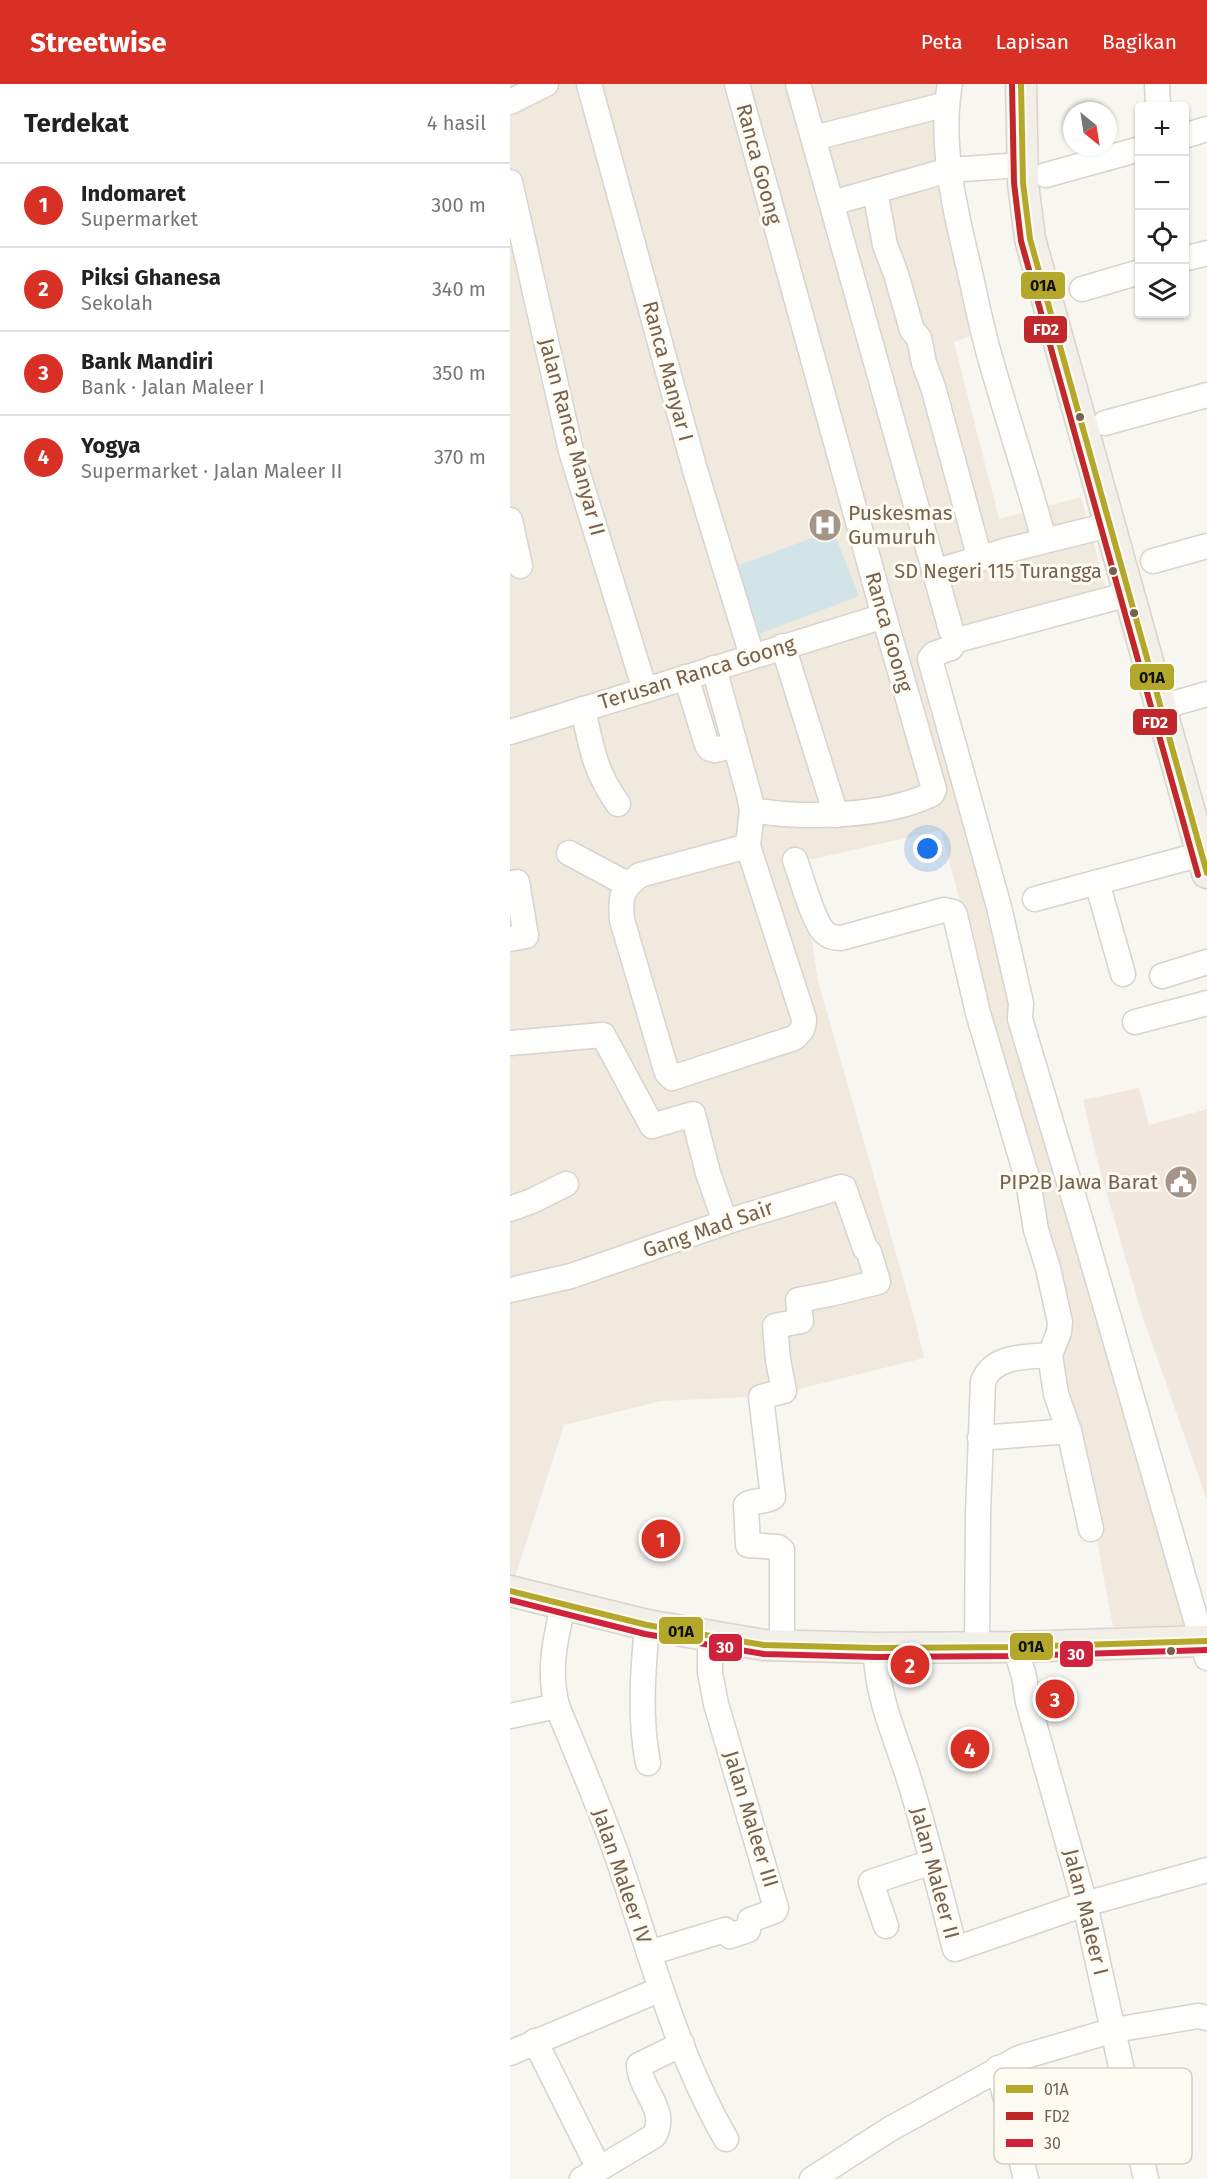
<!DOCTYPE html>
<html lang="id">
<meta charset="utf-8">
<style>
:root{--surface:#fff;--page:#f6f6f6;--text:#222;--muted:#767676;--line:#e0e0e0;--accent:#d93025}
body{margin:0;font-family:"Fira Sans",sans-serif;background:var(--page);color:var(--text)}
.controls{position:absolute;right:18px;top:18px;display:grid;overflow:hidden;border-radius:6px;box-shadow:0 2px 4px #0004}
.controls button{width:54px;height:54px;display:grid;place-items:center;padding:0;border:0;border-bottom:2px solid var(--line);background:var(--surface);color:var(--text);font:30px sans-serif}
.compass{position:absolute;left:553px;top:18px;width:54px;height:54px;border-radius:50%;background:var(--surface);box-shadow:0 2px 4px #0004;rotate:150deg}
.you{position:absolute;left:418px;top:765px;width:21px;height:21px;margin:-15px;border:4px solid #fff;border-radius:50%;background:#1a73e8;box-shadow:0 0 0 9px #1a73e833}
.badge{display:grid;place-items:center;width:39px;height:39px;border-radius:50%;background:var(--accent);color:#fff;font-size:20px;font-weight:700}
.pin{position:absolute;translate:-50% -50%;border:3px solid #fff;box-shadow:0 2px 6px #0006}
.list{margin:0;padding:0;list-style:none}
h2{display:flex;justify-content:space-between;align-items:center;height:78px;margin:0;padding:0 24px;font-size:26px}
h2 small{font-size:20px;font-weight:400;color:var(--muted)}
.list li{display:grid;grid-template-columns:39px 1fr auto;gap:18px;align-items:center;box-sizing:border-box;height:84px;padding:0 24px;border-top:2px solid var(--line)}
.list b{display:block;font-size:22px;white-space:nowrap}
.list p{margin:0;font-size:20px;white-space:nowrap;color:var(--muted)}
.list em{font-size:20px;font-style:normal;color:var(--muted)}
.icon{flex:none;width:33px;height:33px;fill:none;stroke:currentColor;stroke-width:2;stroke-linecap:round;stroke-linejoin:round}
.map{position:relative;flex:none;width:697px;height:2095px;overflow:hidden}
header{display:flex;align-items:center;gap:36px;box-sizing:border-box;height:84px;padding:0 30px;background:var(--accent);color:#fff}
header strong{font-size:28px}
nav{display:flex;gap:33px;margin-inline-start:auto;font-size:21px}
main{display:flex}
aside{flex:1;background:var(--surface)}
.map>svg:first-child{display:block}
</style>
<header>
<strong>Streetwise</strong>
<nav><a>Peta</a><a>Lapisan</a><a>Bagikan</a></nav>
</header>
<main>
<aside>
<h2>Terdekat<small>4 hasil</small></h2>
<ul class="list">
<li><span class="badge">1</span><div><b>Indomaret</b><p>Supermarket</p></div><em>300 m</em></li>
<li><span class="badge">2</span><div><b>Piksi Ghanesa</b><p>Sekolah</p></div><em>340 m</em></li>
<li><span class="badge">3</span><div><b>Bank Mandiri</b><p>Bank · Jalan Maleer I</p></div><em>350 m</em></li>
<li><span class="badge">4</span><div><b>Yogya</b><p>Supermarket · Jalan Maleer II</p></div><em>370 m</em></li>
</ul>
</aside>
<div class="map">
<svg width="697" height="2095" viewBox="0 0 697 2095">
<rect width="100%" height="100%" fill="#f8f6f0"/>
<g fill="#f0e9de">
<path d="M0 0H281L437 554 417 574 687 1542 603 1543 552 1269 559 1230 431 746 290 778 308 897 404 1232 414 1274 261 1312 151 1317 54 1341 5 1493 0 1492Z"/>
<path d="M289 0H445L437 89 470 248 444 258 489 435 571 413 598 511 446 555Z"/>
</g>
<path fill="#f2e7df" d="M629 1004 639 1041 697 1025V1416L631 1228 586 1072 573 1016Z"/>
<path fill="#d2e4e8" d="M323 446 349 512 247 551 221 484Z"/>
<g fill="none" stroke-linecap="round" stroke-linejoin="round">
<g stroke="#d7d3ce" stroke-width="27">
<g id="minor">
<path d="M79 0 185 386 242 572"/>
<path d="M227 0 374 532 424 705 422 710C375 733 293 735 242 726"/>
<path d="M288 0 441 546 446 555H451L619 510"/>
<path d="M440 0C429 58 445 127 459 184 466 215 472 247 481 277 498 337 518 396 534 456"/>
<path d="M647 0 648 22"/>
<path d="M0 18 36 0"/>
<path d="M674 52 697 45"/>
<path d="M304 54 437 20"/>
<path d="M536 91 630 65"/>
<path d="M0 98 61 367 135 606"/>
<path d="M365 107 375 161 386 190 402 246 409 254 414 279 423 303 470 475"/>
<path d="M322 119 439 86 513 81"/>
<path d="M674 175 697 169"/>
<path d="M572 205 630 188"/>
<path d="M595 339 697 311"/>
<path d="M0 436 10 482"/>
<path d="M643 477 697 462"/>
<path d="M424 488 498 466 599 441"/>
<path d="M446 555 441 564 424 570 420 575 489 823 511 919 510 935 572 1141 697 1574"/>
<path d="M273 562 326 731"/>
<path d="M204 584 239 711 242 726 238 762"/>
<path d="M176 593 197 661 200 665 205 666 225 661"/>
<path d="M651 623 697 610"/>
<path d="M73 625C82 665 84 686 108 720"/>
<path d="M0 648 374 532"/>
<path d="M238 762 294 935C294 945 291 948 284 954L162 994 157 989 112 836C110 813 111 805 130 791Z"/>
<path d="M59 769 117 800"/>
<path d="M285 776C291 792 303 837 314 848 319 853 325 854 331 854L434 826 443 828 445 831 468 929 518 1097 526 1146 538 1184 550 1238 549 1248 540 1271 546 1310 559 1347 581 1445"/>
<path d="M587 798 613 890"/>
<path d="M0 800 7 798 16 852 0 855"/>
<path d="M525 815 692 770"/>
<path d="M652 892 697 878"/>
<path d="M625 938 697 919"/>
<path d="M0 959 93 951 142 1042 183 1030 198 1089 215 1138"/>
<path d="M0 1125 22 1117 56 1100"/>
<path d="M0 1206 61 1192 225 1135 331 1103 334 1104 355 1164 359 1168 368 1198 320 1210 288 1216 291 1237 265 1242 268 1276 274 1307 251 1313 263 1413C256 1419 243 1415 236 1421L238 1461 268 1463 272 1466V1562"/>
<path d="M470 1354 559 1347"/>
<path d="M53 1522C45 1556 38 1587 47 1622 67 1670 87 1717 105 1766 139 1863 164 1965 216 2055"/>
<path d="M137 1541C133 1587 129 1633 138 1679"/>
<path d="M505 1563 514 1592 518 1618 575 1820 636 2095"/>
<path d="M366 1564C365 1613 389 1659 402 1705 418 1758 431 1812 445 1865L575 1820 697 1786"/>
<path d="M467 1564 468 1430 473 1297C484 1271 515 1273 540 1271"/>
<path d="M0 1632 47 1622"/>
<path d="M376 1842 361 1798 422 1778"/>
<path d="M139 1869 215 1846 220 1852 238 1846 240 1836 265 1827 266 1824 206 1620 200 1589V1553"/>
<path d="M25 1957 89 2085"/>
<path d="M0 1969 151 1905"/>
<path d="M488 1984 516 2095"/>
<path d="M72 2095 144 2052C159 2026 130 2007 129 1981L172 1960"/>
<path d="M302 2095 380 2045 509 1974 604 1946 688 1932 697 1934"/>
</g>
</g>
<g stroke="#d9d3cc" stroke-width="33">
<g id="major">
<path d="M511 0 513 99 520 155 697 789"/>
<path d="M0 1507 137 1541 254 1561 366 1564 505 1563 697 1557"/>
</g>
</g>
<use href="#minor" stroke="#fefefd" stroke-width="24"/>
<use href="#major" stroke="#f2efe8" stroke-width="30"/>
<g stroke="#fefbf3" stroke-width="10">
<g id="bus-1">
<path d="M511 0 513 99 520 155 697 789"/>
<path d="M0 1507 137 1541 254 1561 366 1564 505 1563 697 1557"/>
</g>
</g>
<g stroke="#fefbf3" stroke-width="10">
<path id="bus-2" d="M502 0 504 99 511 157 688 791"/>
</g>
<g stroke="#fefbf3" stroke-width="10">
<path id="bus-3" d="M0 1516 135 1550 254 1570 366 1573 505 1572 697 1566"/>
</g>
<use href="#bus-1" stroke="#b4a82c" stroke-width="6"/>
<use href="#bus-2" stroke="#c0282c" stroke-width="6"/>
<use href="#bus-3" stroke="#cf223c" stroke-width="6"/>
</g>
<defs>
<g id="hospital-disc" transform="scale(1.725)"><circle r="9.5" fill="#a49588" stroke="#fefbf3"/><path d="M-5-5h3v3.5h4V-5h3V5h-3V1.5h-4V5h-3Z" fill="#fff"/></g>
<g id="civic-disc" transform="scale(1.725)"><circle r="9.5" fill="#a49588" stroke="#fefbf3"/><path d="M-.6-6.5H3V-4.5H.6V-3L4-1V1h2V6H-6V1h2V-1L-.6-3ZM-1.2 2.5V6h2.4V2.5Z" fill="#fff"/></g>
</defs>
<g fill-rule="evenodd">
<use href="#hospital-disc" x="315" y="441"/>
<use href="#civic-disc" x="671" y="1098"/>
</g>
<g fill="#766150" stroke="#fefbf3" stroke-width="2">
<circle cx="570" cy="333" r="5"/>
<circle cx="603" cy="487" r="5"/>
<circle cx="624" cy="529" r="5"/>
<circle cx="661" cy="1567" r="5"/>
</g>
<g text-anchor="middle" stroke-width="6" stroke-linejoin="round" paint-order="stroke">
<g font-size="20" fill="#766150" stroke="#fefbf3" text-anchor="end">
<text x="592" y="494">SD Negeri 115 Turangga</text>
</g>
<g font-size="21" fill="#766150" stroke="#fefbf3">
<text transform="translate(249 80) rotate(75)" y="7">Ranca Goong</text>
<text transform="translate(158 287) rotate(75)" y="7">Ranca Manyar I</text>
<text transform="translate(62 353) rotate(75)" y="7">Jalan Ranca Manyar II</text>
<text transform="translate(379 548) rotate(74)" y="7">Ranca Goong</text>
<text transform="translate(187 589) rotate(-17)" y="7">Terusan Ranca Goong</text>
<text transform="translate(198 1145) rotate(-19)" y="7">Gang Mad Sair</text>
<text transform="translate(241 1735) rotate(73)" y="7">Jalan Maleer III</text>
<text transform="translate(425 1789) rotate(75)" y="7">Jalan Maleer II</text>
<text transform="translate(112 1792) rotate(71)" y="7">Jalan Maleer IV</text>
<text transform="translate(576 1828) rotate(76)" y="7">Jalan Maleer I</text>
</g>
<g font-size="21" fill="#766150" stroke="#fefbf3" text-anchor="start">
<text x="338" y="436">Puskesmas<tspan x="338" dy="24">Gumuruh</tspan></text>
<text x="648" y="1105" text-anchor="end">PIP2B Jawa Barat</text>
</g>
</g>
<rect x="484" y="1984" width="198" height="96" rx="9" fill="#fefbf3" stroke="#d5cdc2" stroke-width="1.5"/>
<rect x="496" y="2001" width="27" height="8" fill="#b4a82c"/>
<rect x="496" y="2028" width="27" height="8" fill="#c0282c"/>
<rect x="496" y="2055" width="27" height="8" fill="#cf223c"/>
<g font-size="16" fill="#766150">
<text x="534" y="2011">01A</text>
<text x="534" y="2038">FD2</text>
<text x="534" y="2065">30</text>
</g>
<g stroke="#fefbf3" stroke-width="2">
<rect x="510" y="187" width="46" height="29" rx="6" fill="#b4a82c"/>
<rect x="513" y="231" width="45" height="29" rx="6" fill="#c0282c"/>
<rect x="619" y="579" width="46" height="28" rx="6" fill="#b4a82c"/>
<rect x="622" y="624" width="46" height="28" rx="6" fill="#c0282c"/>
<rect x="148" y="1532" width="46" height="29" rx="6" fill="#b4a82c"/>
<rect x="499" y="1548" width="45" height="29" rx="6" fill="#b4a82c"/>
<rect x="198" y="1549" width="35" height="29" rx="6" fill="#cf223c"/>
<rect x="549" y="1556" width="35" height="28" rx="6" fill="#cf223c"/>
</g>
<g font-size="16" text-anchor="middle" font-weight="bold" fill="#fff">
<text x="536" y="251">FD2</text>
<text x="645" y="644">FD2</text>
<text x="215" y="1569">30</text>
<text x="566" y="1576">30</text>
</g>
<g font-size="16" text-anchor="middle" font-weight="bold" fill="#111">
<text x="533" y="207">01A</text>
<text x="642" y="599">01A</text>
<text x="171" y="1553">01A</text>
<text x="521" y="1568">01A</text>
</g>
</svg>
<div class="controls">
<button>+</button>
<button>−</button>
<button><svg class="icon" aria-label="locate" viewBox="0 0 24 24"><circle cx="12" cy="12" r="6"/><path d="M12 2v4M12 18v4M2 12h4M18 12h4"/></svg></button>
<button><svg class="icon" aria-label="layers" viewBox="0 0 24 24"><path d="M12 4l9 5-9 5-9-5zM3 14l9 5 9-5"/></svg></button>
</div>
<svg class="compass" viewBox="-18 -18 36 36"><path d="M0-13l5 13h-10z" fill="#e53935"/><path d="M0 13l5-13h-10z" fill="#767676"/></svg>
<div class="you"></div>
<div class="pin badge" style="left:151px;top:1455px">1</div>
<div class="pin badge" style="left:400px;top:1581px">2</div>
<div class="pin badge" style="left:545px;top:1615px">3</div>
<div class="pin badge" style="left:460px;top:1665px">4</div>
</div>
</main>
